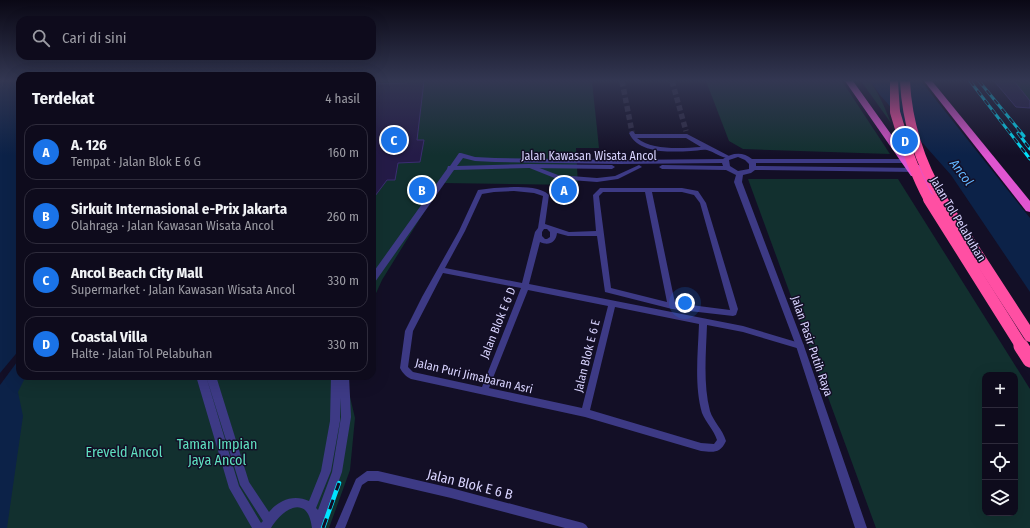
<!DOCTYPE html>
<html lang="id">
<meta charset="utf-8">
<style>
:root{--surface:#0e0b1c;--page:#171425;--text:#f1f3f6;--muted:#9b9ba3;--line:#2e2b3b;--accent:#1a73e8}
body{margin:0;font-family:"Fira Sans Condensed",sans-serif;background:var(--page);color:var(--text)}
.controls{position:absolute;right:12px;bottom:12px;display:grid;overflow:hidden;border-radius:8px;box-shadow:0 4px 16px #0002}
.controls button{width:36px;height:36px;display:grid;place-items:center;padding:0;border:0;border-bottom:1px solid var(--line);background:var(--surface);color:var(--text);font:20px sans-serif}
.you{position:absolute;left:685px;top:303px;width:14px;height:14px;margin:-10px;border:3px solid #fff;border-radius:50%;background:#1a73e8;box-shadow:0 0 0 6px #1a73e833}
.badge{display:grid;place-items:center;width:26px;height:26px;border-radius:50%;background:var(--accent);color:#fff;font-size:13px;font-weight:700}
.pin{position:absolute;translate:-50% -50%;border:2px solid #fff;box-shadow:0 1px 4px #0006}
.list{margin:0;padding:0;list-style:none}
h2{display:flex;justify-content:space-between;align-items:center;height:52px;margin:0;padding:0 16px;font-size:17px}
h2 small{font-size:13px;font-weight:400;color:var(--muted)}
.list li{display:grid;grid-template-columns:26px 1fr auto;gap:12px;align-items:center;box-sizing:border-box;height:56px;margin:0 8px 8px;padding:0 8px;border:1px solid var(--line);border-radius:12px}
.list b{display:block;font-size:15px;white-space:nowrap}
.list p{margin:0;font-size:13px;white-space:nowrap;color:var(--muted)}
.list em{font-size:13px;font-style:normal;color:var(--muted)}
.icon{flex:none;width:22px;height:22px;fill:none;stroke:currentColor;stroke-width:2;stroke-linecap:round;stroke-linejoin:round}
.map{position:relative;flex:none;width:1030px;height:528px;overflow:hidden}
.search{position:absolute;background:var(--surface);box-shadow:0 4px 16px #0002;left:16px;top:16px;width:360px;height:44px;display:flex;align-items:center;gap:10px;box-sizing:border-box;padding:0 14px;border-radius:12px;color:var(--muted);font-size:15px}
.panel{position:absolute;background:var(--surface);box-shadow:0 4px 16px #0002;left:16px;top:72px;width:360px;height:308px;border-radius:12px}
.map>svg:first-child{display:block}
</style>
<div class="map">
<svg width="1030" height="528" viewBox="0 0 1030 528">
<rect width="100%" height="100%" fill="#130f26"/>
<g fill="#12302f" fill-rule="evenodd">
<path d="M0 81H20V376H348L347 384 355 418 350 470 329 528H0Z"/>
<path d="M372 81H592L599 148H576L578 185 442 183 382 280 372 302Z"/>
<path d="M706 81H842L890 154 743 149 729 141Z"/>
<path d="M861 81H870C879 94 885 108 891 123Z"/>
<path d="M1014 81H1030V105Z"/>
<path d="M748 179H898L1030 389V528H876ZM985 375H1015V513H985Z"/>
</g>
<g fill="#0c2248">
<path d="M0 81H20V376H26L18 392 23 416 7 528H0Z"/>
<path d="M870 81H921L1030 218V292L951 175 880 95Z"/>
</g>
<path fill="#130f26" d="M20 349V358L0 385V373Z"/>
<g fill="#241b47" stroke="#3b2d73">
<path d="M405 81H424L417 140H424L420 162 398 163 395 180H387L372 200V84L407 83Z"/>
<path d="M994 81H1014L1030 101V108L1016 107Z"/>
</g>
<g fill="none" stroke-linecap="round" stroke-linejoin="round">
<g stroke="#312d47" stroke-width="5.5" stroke-dasharray="5.5 3" stroke-linecap="butt">
<path d="M622 81 632 132"/>
<path d="M672 81 686 131"/>
</g>
<g fill="#3d3a85" fill-rule="evenodd">
<path d="M632 131 634 132 635 134H687L731 157 730 158C722 159 715 152 707 150 702 149 696 151 691 151 671 152 638 154 629 133ZM637 138H686L701 147C683 148 652 151 637 138Z"/>
<path d="M529 164 558 175 597 178 615 176 639 165 642 167 618 179 597 182 557 179 527 167 526 166Z"/>
<path d="M514 187C525 187 541 187 549 195L545 224 569 232 596 231 593 195 600 188H682L698 191 706 203 738 309 736 315 733 316 672 309 605 292 597 236H568L557 233C556 243 548 246 540 242L529 284 743 326 803 344 804 346 803 348 800 349 743 332 707 325C706 353 703 384 710 411 713 421 723 430 726 441 720 454 713 452 701 451L585 417 411 379C406 377 402 372 400 368L405 331 422 297 459 231 478 190 494 188ZM514 191 534 193 543 196 538 228 535 232 522 283 445 268 465 231 482 194 494 192ZM603 192H645L667 302 611 288 599 196ZM652 192H682L694 195 700 203 730 310 675 303ZM544 229H547L550 232V237L547 239H545L542 236V232ZM443 273 521 288 482 387 413 372 408 367 413 331ZM528 290 608 306 582 408 489 388ZM615 307 699 324C698 352 694 385 702 413 706 423 714 430 717 440L714 444 701 443 590 410Z"/>
<path d="M367 471H378L451 488 583 523 586 525 588 528H565L451 498 378 481H368L362 485 345 528H335L356 479Z"/>
</g>
<g fill="#3d3a85" fill-rule="evenodd">
<path d="M459 153H461L475 157 495 158 619 160 723 159C731 153 743 151 752 159H913V163H756V166L917 168 920 170 917 172 755 170 751 173 743 175 742 182 804 346 867 528H855L796 346 734 182 736 175 726 170 662 169 659 167 662 165 723 166 722 163 619 164 495 162 475 161 463 158 457 166 529 164 612 165 615 167 612 169 529 168 454 170 375 282 372 283V274L447 169 448 166H450ZM738 157 745 160 749 164V169L738 171 730 166 729 160Z"/>
<path d="M196 376H206L239 486 261 523 263 521 240 485 206 376H216L249 482 269 512C279 500 294 494 309 501L321 471 330 421 331 376H349L351 417 342 472 322 528H312C311 522 310 515 305 510 293 500 276 519 271 528H252L229 488ZM340 398 341 417 332 472 318 510 316 508 331 471 340 421Z"/>
</g>
<g fill="#e055d1" fill-rule="evenodd">
<path d="M845 81H853L913 165H919L939 193 941 195 939 197H933L917 176H911Z"/>
<path d="M924 81H932L1030 201V212L1026 211Z"/>
</g>
<path fill="#ff4fa3" fill-rule="evenodd" d="M890 81H898L900 112 895 115 890 112Z"/>
<g stroke="#00e5ff" stroke-width="3">
<g id="rail-far1">
<path d="M970 81 1030 159"/>
<path d="M979 81 1024 136"/>
<path d="M1018 133 1030 149"/>
</g>
</g>
<g stroke="#00e5ff" stroke-width="4.5">
<path id="rail" d="M323 528 339 483"/>
</g>
<use href="#rail-far1" stroke="#130f26" stroke-width="2" stroke-dasharray="6" stroke-linecap="butt"/>
<use href="#rail" stroke="#130f26" stroke-width="3" stroke-dasharray="10" stroke-linecap="butt"/>
<g stroke="#ff4fa3" stroke-width="10">
<path d="M905 81C907 124 920 163 942 200"/>
<path d="M895 112C904 143 914 172 929 200"/>
</g>
<g stroke="#ff4fa3" stroke-width="12">
<path d="M929 199 1022 347"/>
<path d="M941 199 1030 336"/>
</g>
<path stroke="#ff4fa3" stroke-width="15" d="M1021 346 1030 360"/>
</g>
<linearGradient id="sky" x2="0" y2="1"><stop stop-color="#0a0815"/><stop offset="0.52" stop-color="#333752"/><stop offset="1" stop-color="#333752" stop-opacity="0"/></linearGradient>
<rect width="1030" height="155" fill="url(#sky)"/>
<g text-anchor="middle" stroke-width="3" stroke-linejoin="round" paint-order="stroke">
<g font-size="12" fill="#d9d4ff" stroke="#130f26">
<text x="589" y="160">Jalan Kawasan Wisata Ancol</text>
<text transform="translate(958 219) rotate(59)" y="4">Jalan Tol Pelabuhan</text>
<text transform="translate(498 323) rotate(-68)" y="4">Jalan Blok E 6 D</text>
<text transform="translate(812 346) rotate(71)" y="4">Jalan Pasir Putih Raya</text>
<text transform="translate(587 356) rotate(-76)" y="4">Jalan Blok E 6 E</text>
<text transform="translate(474 376) rotate(13)" y="4">Jalan Puri Jimabaran Asri</text>
</g>
<g font-size="13" font-style="italic" fill="#62b6ff" stroke="#130f26">
<text transform="translate(962 172) rotate(53)" y="5">Ancol</text>
</g>
<g font-size="14" fill="#5fe0c0" stroke="#130f26">
<text x="217" y="449">Taman Impian<tspan x="217" dy="16">Jaya Ancol</tspan></text>
<text x="124" y="457">Ereveld Ancol</text>
</g>
<g font-size="14" fill="#d9d4ff" stroke="#130f26">
<text transform="translate(470 484) rotate(14)" y="5">Jalan Blok E 6 B</text>
</g>
</g>
</svg>
<div class="controls">
<button>+</button>
<button>−</button>
<button><svg class="icon" aria-label="locate" viewBox="0 0 24 24"><circle cx="12" cy="12" r="6"/><path d="M12 2v4M12 18v4M2 12h4M18 12h4"/></svg></button>
<button><svg class="icon" aria-label="layers" viewBox="0 0 24 24"><path d="M12 4l9 5-9 5-9-5zM3 14l9 5 9-5"/></svg></button>
</div>
<div class="you"></div>
<div class="pin badge" style="left:564px;top:190px">A</div>
<div class="pin badge" style="left:422px;top:190px">B</div>
<div class="pin badge" style="left:394px;top:140px">C</div>
<div class="pin badge" style="left:905px;top:141px">D</div>
<div class="search"><svg class="icon" aria-label="search" viewBox="0 0 24 24"><circle cx="10" cy="10" r="6"/><path d="M15 15l6 6"/></svg>Cari di sini</div>
<section class="panel">
<h2>Terdekat<small>4 hasil</small></h2>
<ul class="list">
<li><span class="badge">A</span><div><b>A. 126</b><p>Tempat · Jalan Blok E 6 G</p></div><em>160 m</em></li>
<li><span class="badge">B</span><div><b>Sirkuit Internasional e-Prix Jakarta</b><p>Olahraga · Jalan Kawasan Wisata Ancol</p></div><em>260 m</em></li>
<li><span class="badge">C</span><div><b>Ancol Beach City Mall</b><p>Supermarket · Jalan Kawasan Wisata Ancol</p></div><em>330 m</em></li>
<li><span class="badge">D</span><div><b>Coastal Villa</b><p>Halte · Jalan Tol Pelabuhan</p></div><em>330 m</em></li>
</ul>
</section>
</div>
